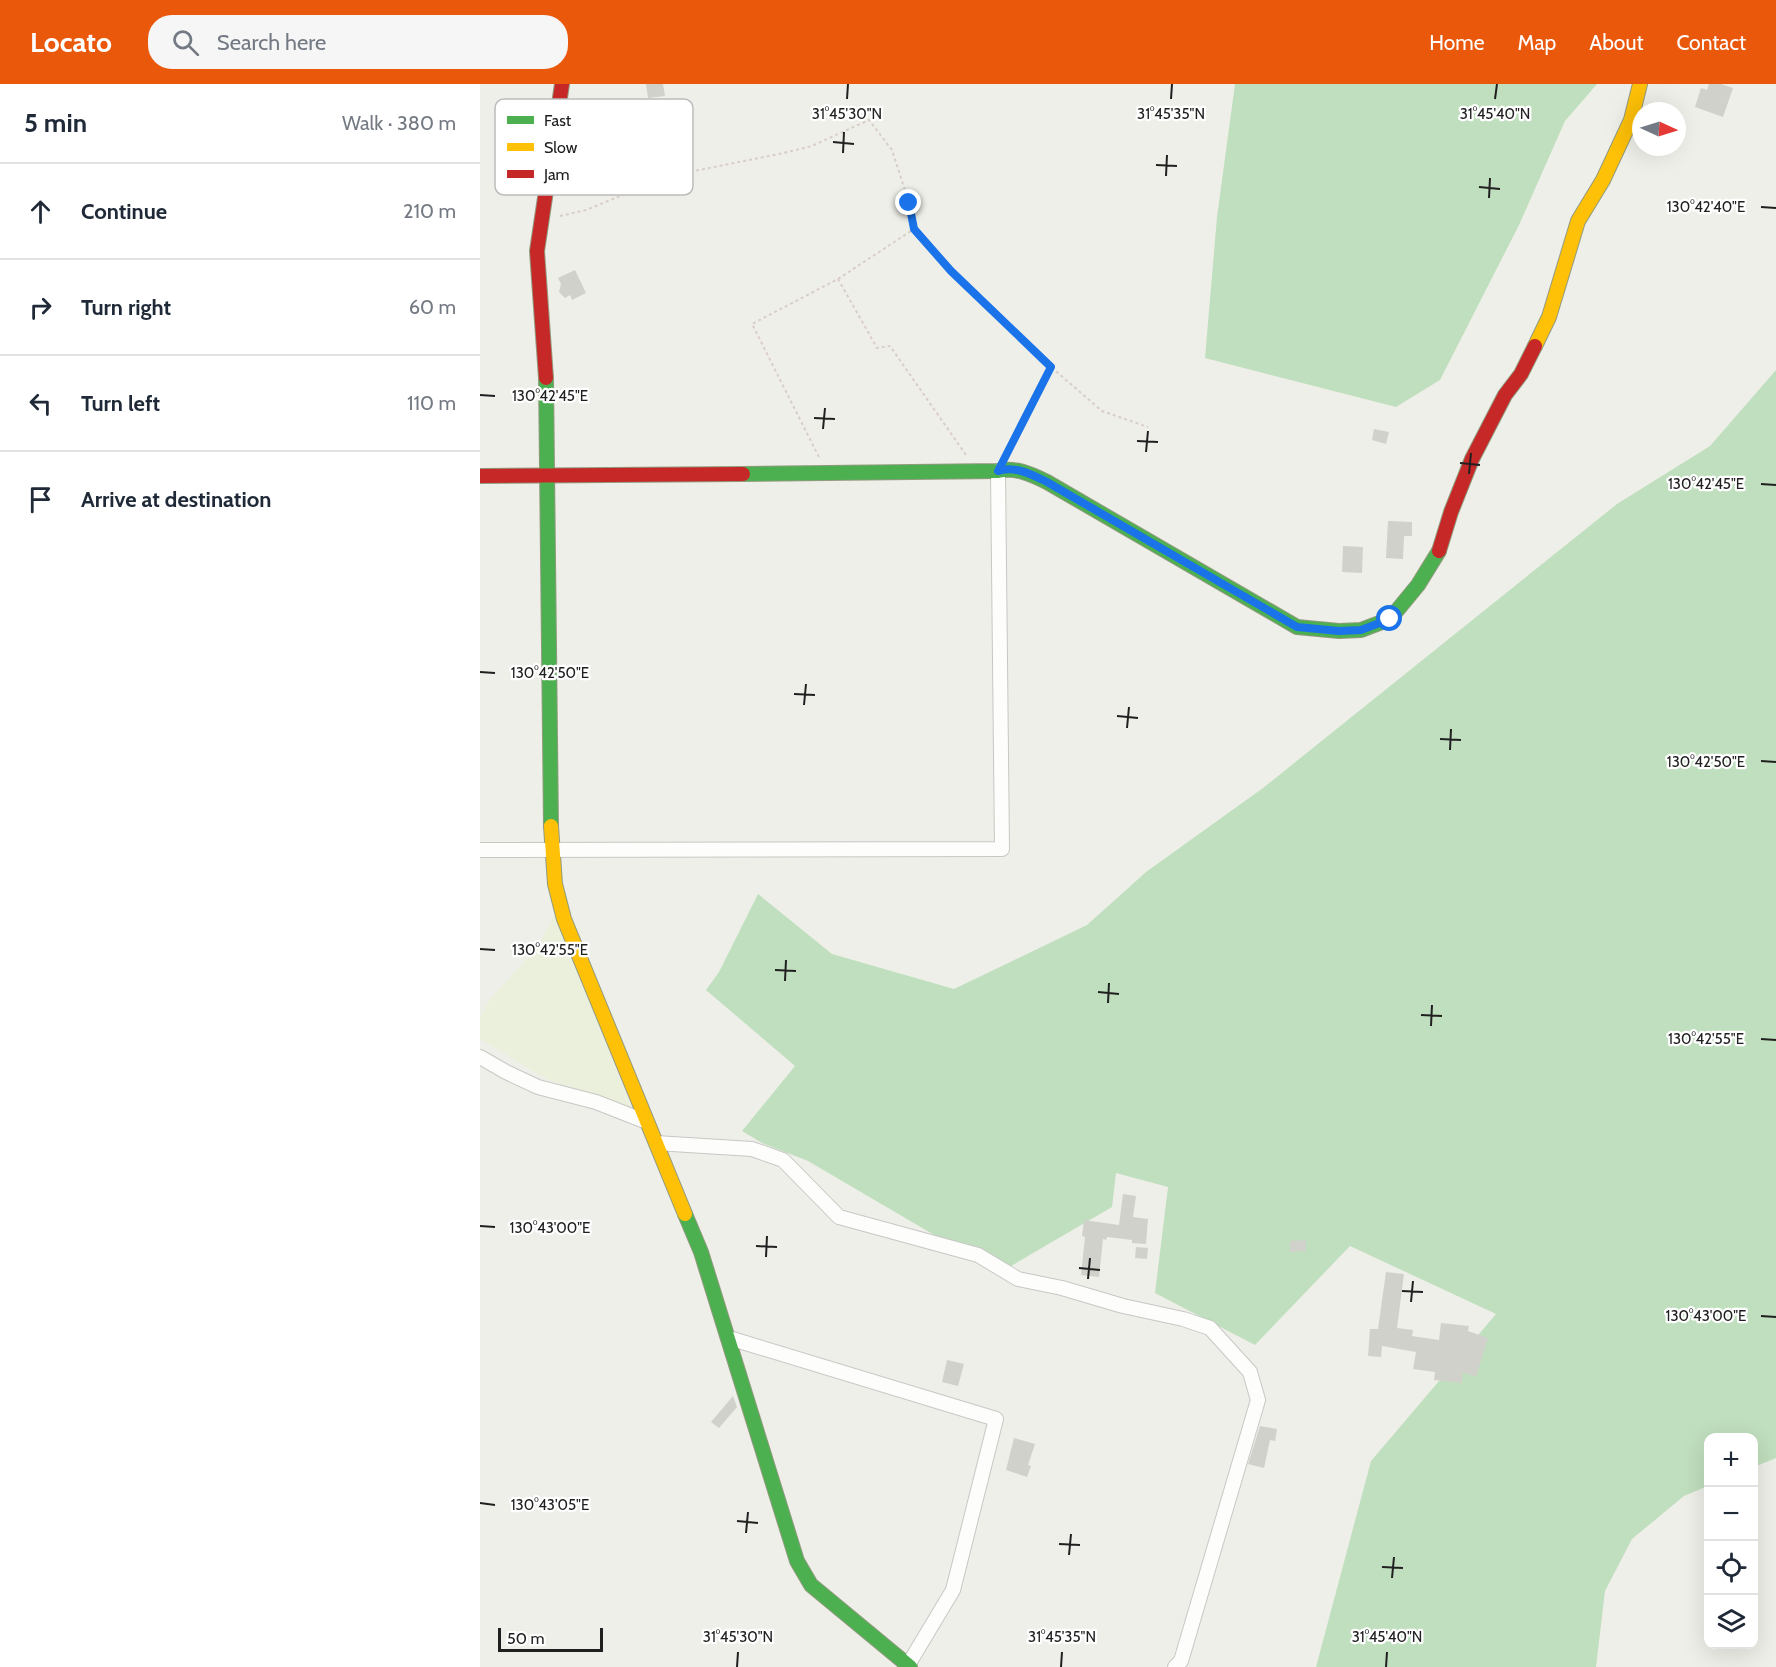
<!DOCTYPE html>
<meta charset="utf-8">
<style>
:root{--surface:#fff;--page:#f6f6f7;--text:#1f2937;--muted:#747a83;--line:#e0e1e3;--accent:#ea580c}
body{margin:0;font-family:Cabin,sans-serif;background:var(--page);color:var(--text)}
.controls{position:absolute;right:18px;bottom:18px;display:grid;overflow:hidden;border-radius:12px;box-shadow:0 6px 24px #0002}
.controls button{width:54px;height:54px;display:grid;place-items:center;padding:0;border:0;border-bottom:2px solid var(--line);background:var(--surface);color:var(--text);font:30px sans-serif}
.compass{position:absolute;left:1152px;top:18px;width:54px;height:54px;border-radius:50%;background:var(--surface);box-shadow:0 6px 24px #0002;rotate:94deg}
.scale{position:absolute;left:18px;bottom:15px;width:105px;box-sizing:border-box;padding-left:6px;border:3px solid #202020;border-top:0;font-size:16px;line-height:21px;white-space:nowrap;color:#202020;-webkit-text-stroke:4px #fff;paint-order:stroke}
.stop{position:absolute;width:18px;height:18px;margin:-14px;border:4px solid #1a73e8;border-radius:50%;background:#fff}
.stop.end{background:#1a73e8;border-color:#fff;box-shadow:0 2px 6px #0008}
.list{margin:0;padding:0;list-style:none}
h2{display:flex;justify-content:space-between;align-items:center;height:78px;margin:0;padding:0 24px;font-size:26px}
h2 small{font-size:20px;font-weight:400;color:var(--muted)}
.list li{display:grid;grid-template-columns:39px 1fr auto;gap:18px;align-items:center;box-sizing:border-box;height:96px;padding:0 24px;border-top:2px solid var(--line)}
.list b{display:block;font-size:22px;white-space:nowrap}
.list em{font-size:20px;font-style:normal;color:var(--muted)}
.icon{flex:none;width:33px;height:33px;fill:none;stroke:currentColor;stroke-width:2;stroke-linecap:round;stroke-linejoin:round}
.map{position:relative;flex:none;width:1296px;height:1583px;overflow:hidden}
header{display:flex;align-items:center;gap:36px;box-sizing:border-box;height:84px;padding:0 30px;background:var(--accent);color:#fff}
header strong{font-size:28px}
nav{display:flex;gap:33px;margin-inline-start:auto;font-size:21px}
.search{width:420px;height:54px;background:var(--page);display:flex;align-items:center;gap:15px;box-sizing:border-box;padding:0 21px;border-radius:24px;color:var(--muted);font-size:22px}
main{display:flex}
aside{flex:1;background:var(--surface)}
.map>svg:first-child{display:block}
</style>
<header>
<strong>Locato</strong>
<div class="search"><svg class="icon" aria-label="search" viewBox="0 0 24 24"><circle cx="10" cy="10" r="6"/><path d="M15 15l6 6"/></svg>Search here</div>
<nav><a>Home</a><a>Map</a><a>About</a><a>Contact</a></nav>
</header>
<main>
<aside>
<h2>5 min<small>Walk · 380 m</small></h2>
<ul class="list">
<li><svg class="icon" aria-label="ahead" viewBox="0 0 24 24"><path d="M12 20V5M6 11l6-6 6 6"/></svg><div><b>Continue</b></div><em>210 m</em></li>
<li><svg class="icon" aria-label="right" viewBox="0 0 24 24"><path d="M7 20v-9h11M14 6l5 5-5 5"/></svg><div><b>Turn right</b></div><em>60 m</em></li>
<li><svg class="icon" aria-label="left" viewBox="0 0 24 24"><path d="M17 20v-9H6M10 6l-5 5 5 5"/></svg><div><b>Turn left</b></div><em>110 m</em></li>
<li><svg class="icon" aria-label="arrive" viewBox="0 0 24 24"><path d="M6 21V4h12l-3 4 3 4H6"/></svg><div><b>Arrive at destination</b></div></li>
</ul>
</aside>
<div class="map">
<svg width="1296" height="1583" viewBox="0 0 1296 1583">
<rect width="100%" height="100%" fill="#efefe9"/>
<path fill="#eaf0dc" d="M74 831 153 1028 113 1011 68 996 0 955V934L10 915 58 863Z"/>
<g fill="#c0dfbe">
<path d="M755 0H1117L1085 37 1039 141 960 296 916 323 725 274 737 133Z"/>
<path d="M1296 286V1374L1274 1383V1354H1228V1402L1204 1412 1152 1455 1125 1507 1116 1583H836L891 1377 1016 1230 870 1162 775 1261 675 1209 688 1103 636 1089 632 1123 519 1189 328 1077 282 1059 262 1047 315 982 226 906 239 888 278 810 352 870 474 905 607 841 666 788 783 704 1137 420 1230 362Z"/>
</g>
<g fill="#d1d1cc">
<path d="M166 0H183L185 12 168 14Z"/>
<path d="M1229 0H1241L1253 4 1243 33 1215 23 1221 4 1227 6Z"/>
<path d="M95 186 106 209 92 216 90 211 85 214 79 208 81 200 78 194Z"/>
<path d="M894 345 909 348 906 360 892 356Z"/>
<path d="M908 437 932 438V452H924L923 475 906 474Z"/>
<path d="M863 462 883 463 882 489 862 488Z"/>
<path d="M643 1110 656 1112 653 1133 668 1135 666 1160 652 1159V1156L627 1153 626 1156 623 1155 619 1193 601 1191 605 1153 602 1152 604 1136 639 1141Z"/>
<path d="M826 1156V1167L810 1168V1157Z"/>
<path d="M656 1163 668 1164 667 1175 655 1174Z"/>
<path d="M906 1188 924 1190 917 1244 933 1246 932 1252 959 1256 961 1239 989 1242 988 1247 1008 1254 996 1293 983 1288 982 1299 954 1296 955 1288 933 1285 936 1268 902 1262 901 1273 888 1272 890 1245H898Z"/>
<path d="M467 1276 484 1280 478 1302 462 1298Z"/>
<path d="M253 1312 257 1323 239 1344 231 1338Z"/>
<path d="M780 1342 797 1345 795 1357 790 1356 784 1384 768 1380Z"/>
<path d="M534 1354 555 1360 548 1381 551 1382 547 1393 526 1386Z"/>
</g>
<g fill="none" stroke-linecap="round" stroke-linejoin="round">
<g stroke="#c7c7c5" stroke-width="16">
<g id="street">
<path d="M0 766 522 765 518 387"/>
<path d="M0 973 26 988 58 1003 116 1018 167 1038"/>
<path d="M176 1059 272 1065 303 1076 359 1133 498 1171 538 1195 582 1204 643 1222 703 1235 730 1244 770 1288 778 1316 701 1577 695 1583"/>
<path d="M249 1254 516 1335 473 1506 428 1581"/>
</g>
</g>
<g stroke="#919b7f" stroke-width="16">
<g id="fast">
<path d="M66 294 71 742"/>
<path d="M263 390 518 387C536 383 551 390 567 398L817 543 859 547 881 546 910 535 938 501 959 467"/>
<path d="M205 1130 221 1168 317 1477 331 1501 430 1583"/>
</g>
</g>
<g stroke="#919b7f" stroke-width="16">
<g id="slow">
<path d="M1055 262 1069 233 1098 137 1123 96 1151 36 1160 0"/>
<path d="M71 742 75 800 84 835 205 1130"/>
</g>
</g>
<g stroke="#919b7f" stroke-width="16">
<g id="jam">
<path d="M66 294 57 167 82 0"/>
<path d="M0 392 263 390"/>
<path d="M959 467 971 428 992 375 1025 311 1041 290 1055 262"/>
</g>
</g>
<g stroke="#d8cec7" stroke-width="2" stroke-dasharray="3 3" stroke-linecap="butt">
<path d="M80 132 106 126 189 92 299 70 332 62 389 36 412 66 429 119 434 145 471 187 571 283"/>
<path d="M358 195 397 264 410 262 486 371"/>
<path d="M528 368 571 283 622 327 668 343"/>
<path d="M339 373 272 240 358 195 434 145"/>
</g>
<use href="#street" stroke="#fdfdfc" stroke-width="14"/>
<use href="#fast" stroke="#4caf50" stroke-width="14"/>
<use href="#slow" stroke="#ffc107" stroke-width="14"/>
<use href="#jam" stroke="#c62828" stroke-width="14"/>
</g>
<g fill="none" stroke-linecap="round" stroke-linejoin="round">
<path stroke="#1a73e8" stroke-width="8" d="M429 119 434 145 471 187 571 283 518 387C534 381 553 391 567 398L817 543 859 547 881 546 910 535"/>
</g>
<path fill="none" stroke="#202020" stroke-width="2" d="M367 15 368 0M691 15 692 0M1015 15 1017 0M353 58 374 60M363 69 364 48M676 81 697 82M686 92 687 71M999 103 1020 105M1009 114 1010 94M1281 123 1296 124M0 311 15 312M334 334 355 335M343 345 345 324M657 357 678 358M666 368 668 347M980 379 1000 381M989 390 991 369M1281 400 1296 401M0 588 15 589M314 610 335 611M324 621 326 600M637 632 658 634M647 644 649 623M960 655 981 656M970 666 971 645M1281 677 1296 678M0 865 15 866M295 886 316 887M305 897 306 876M618 908 639 910M628 919 629 899M941 931 962 932M951 942 952 921M1281 955 1296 956M0 1142 15 1143M276 1162 297 1163M286 1173 287 1152M599 1184 620 1186M608 1195 610 1174M922 1207 943 1208M931 1218 933 1197M1281 1232 1296 1233M0 1419 15 1421M257 1437 278 1439M266 1449 268 1428M579 1460 600 1461M589 1471 591 1450M902 1483 923 1484M912 1494 914 1473M257 1583 258 1568M581 1583 582 1568M906 1583 907 1568"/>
<rect x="15" y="15" width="198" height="96" rx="9" fill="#fff" stroke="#bcbcbc" stroke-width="1.5"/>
<rect x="27" y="32" width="27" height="8" fill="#4caf50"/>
<rect x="27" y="59" width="27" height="8" fill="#ffc107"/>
<rect x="27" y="86" width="27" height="8" fill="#c62828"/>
<g font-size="16" fill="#202020">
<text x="64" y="42">Fast</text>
<text x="64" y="69">Slow</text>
<text x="64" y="96">Jam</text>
</g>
<g font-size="15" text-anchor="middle" fill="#202020" stroke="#fff" stroke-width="4.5" stroke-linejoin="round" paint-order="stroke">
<text x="367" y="35">31°45'30"N</text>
<text x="691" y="35">31°45'35"N</text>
<text x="1015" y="35">31°45'40"N</text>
<text x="1226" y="128">130°42'40"E</text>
<text x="70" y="317">130°42'45"E</text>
<text x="1226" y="405">130°42'45"E</text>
<text x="70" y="594">130°42'50"E</text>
<text x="1226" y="683">130°42'50"E</text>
<text x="70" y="871">130°42'55"E</text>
<text x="1226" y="960">130°42'55"E</text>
<text x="70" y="1149">130°43'00"E</text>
<text x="1226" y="1237">130°43'00"E</text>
<text x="70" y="1426">130°43'05"E</text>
<text x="258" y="1558">31°45'30"N</text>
<text x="582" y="1558">31°45'35"N</text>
<text x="907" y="1558">31°45'40"N</text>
</g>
</svg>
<div class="controls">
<button>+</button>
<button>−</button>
<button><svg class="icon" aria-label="locate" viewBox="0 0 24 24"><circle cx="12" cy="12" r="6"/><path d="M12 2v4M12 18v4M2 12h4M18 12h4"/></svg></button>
<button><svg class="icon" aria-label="layers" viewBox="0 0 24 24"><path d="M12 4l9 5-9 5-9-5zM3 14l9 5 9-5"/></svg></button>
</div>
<svg class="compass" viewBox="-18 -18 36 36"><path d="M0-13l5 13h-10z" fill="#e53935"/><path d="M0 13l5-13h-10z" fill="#747a83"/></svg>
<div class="scale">50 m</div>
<div class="stop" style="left:910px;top:535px"></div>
<div class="stop end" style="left:429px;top:119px"></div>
</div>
</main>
